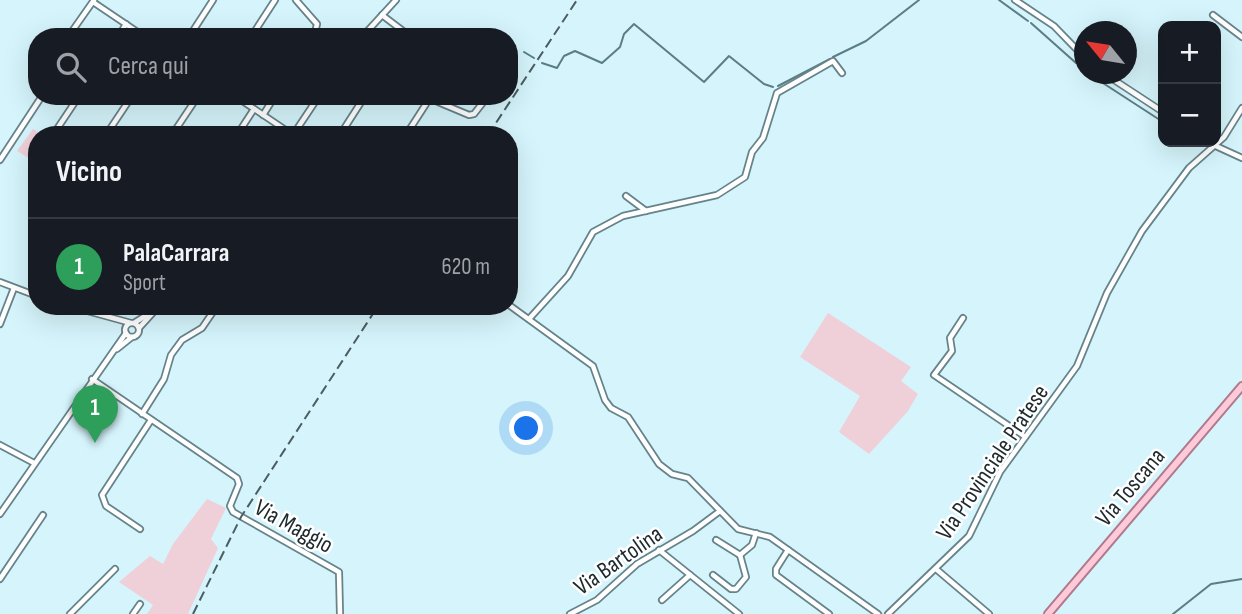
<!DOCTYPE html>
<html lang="it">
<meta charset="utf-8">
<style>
:root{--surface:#171b24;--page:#20242c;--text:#f1f3f6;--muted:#9ea1a6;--line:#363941;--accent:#2563eb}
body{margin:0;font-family:"Sofia Sans Condensed",sans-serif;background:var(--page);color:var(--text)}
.controls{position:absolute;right:21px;top:21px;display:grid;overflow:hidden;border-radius:14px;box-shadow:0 7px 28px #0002}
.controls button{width:63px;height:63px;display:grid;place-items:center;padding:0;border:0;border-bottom:2px solid var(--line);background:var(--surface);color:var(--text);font:35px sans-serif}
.compass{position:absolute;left:1074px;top:21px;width:63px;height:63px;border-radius:50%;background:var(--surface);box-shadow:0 7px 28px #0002;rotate:300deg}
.you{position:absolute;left:527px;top:429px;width:24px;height:24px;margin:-18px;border:5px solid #fff;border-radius:50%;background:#1a73e8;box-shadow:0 0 0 10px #1a73e833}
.badge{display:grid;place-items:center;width:46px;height:46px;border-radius:50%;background:var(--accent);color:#fff;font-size:23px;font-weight:700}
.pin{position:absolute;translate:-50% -58px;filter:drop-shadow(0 2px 4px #0008)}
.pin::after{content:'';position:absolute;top:37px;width:24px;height:21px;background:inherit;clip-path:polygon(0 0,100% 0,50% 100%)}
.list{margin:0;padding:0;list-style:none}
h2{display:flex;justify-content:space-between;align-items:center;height:91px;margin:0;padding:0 28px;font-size:30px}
h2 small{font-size:23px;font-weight:400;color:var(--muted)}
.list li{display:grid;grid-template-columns:46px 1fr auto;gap:21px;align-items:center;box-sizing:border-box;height:98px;padding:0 28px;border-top:2px solid var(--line)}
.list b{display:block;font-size:26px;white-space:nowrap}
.list p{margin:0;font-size:23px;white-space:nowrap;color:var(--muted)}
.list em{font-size:23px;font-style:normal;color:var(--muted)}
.icon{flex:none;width:38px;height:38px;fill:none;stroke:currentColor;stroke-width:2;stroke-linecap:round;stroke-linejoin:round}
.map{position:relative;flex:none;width:1242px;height:614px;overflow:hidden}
.search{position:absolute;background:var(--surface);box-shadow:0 7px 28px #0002;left:28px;top:28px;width:490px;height:77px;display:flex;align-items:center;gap:18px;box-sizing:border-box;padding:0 24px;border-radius:28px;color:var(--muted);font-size:26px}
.panel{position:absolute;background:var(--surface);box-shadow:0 7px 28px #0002;left:28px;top:126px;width:490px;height:189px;border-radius:28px}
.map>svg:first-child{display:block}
</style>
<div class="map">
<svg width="1242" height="614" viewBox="0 0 1242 614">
<rect width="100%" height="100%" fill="#d5f4fb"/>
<g fill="#f0d0d8">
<path d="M33 129 43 135H37V163L17 151Z"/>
<path d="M828 313 911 367 901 381 918 394 908 411 869 454 839 432 860 396 800 357Z"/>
<path d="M207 499 226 508 211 539 218 548 188 614H147L153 605 119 582 150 556 163 564 173 544Z"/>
</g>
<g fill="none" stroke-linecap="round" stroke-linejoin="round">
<g stroke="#5b7e85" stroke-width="2">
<path d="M999 0 1028 21"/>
<path d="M1031 23 1076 63"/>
<path d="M524 52 534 58"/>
<path d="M833 57 866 41 919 0"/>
<path d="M542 63 557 68 564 56 575 51 602 63 620 47 624 34 634 24 704 82 729 56 764 84 773 87"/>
<path d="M1079 65 1084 70"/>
<path d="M1089 74 1163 122"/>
<path d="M778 86 830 59"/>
<path d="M1193 142 1200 146"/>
<path d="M1173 614 1211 584 1242 579"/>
</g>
<g stroke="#67838a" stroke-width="8">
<g id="minor">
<path d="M296 0 317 24 314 37"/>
<path d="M1015 0 1054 26 1084 57"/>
<path d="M93 2 145 37"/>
<path d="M382 15 411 37"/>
<path d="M1213 15 1242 37"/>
<path d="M68 37 94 0"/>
<path d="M118 37 126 24"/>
<path d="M189 37 213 0"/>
<path d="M251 37 275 0"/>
<path d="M362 37 396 0"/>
<path d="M1105 74 1163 112"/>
<path d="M235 96 293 135 319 96"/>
<path d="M434 96 438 102 469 115 474 114 488 96"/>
<path d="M263 115 275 96"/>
<path d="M53 135 79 96"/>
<path d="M106 135 132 96"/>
<path d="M172 135 198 96"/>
<path d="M237 135 254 109"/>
<path d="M340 135 365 96"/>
<path d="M406 135 426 104"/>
<path d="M1207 142 1242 158"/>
<path d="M0 160 42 96"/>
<path d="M626 196 646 211"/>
<path d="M0 282 37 296"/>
<path d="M509 305 593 366 605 400 611 408 628 417 659 464 672 474 688 478 738 529 770 537 878 614"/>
<path d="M69 306 131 323"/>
<path d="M963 318 950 338 952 351 934 375 1024 436"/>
<path d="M529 319 568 276 593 232 623 216 717 195 745 177 752 152 763 138 777 93 833 61 842 73"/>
<path d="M134 323 150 313"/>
<circle cx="132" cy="330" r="7"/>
<path d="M0 324 14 288"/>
<path d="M139 328 159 306"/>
<path d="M117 349 132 337"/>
<path d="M92 379 237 478 239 484 230 506 233 512 339 572 340 614"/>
<path d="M142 414 164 379 171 355 182 340 202 328 217 306"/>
<path d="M0 445 34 463"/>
<path d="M0 514 126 333"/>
<path d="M140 529 106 506 102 495 151 420"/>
<path d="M716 540 740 555 752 545 756 533"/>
<path d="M659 550 739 614"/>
<path d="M788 550 776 569V575L829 614"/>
<path d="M936 569 989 614"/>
<path d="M713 575 731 589H736L746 577 740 555"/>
<path d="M0 579 43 515"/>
<path d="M662 600 690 575"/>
<path d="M70 614 115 569"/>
<path d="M133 614 140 604"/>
<path d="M570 614 597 600 637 564 693 531 720 511"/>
<path d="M888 614 969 536 1000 472 1077 366 1107 293 1142 231 1189 168 1224 137 1242 108"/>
</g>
</g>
<g stroke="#af7a8c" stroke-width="10">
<path id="major" d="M1048 614 1242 386"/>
</g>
<use href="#minor" stroke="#fff" stroke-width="4.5"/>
<use href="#major" stroke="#fecad9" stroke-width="6"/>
<g stroke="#4c5d61" stroke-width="2" stroke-dasharray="10 5" stroke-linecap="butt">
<path d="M488 135 577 0"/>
<path d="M193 614 241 517 378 306"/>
</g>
</g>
<g text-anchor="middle" stroke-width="5" stroke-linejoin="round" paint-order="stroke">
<g font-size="24" fill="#1d292c" stroke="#fff">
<text transform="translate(992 462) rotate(-56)" y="8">Via Provinciale Pratese</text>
<text transform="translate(1130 487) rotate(-50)" y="8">Via Toscana</text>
<text transform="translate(294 526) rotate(29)" y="8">Via Maggio</text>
<text transform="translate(618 560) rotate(-35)" y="8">Via Bartolina</text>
</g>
</g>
</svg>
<div class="controls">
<button>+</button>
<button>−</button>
</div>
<svg class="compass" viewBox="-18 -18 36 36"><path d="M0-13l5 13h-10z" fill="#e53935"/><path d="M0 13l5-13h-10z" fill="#9ea1a6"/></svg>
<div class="you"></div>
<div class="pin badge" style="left:95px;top:443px;background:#2e9e5b">1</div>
<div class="search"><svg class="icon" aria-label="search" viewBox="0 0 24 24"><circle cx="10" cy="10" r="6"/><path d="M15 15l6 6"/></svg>Cerca qui</div>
<section class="panel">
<h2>Vicino<small></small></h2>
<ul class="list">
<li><span class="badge" style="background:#2e9e5b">1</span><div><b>PalaCarrara</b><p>Sport</p></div><em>620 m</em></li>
</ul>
</section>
</div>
